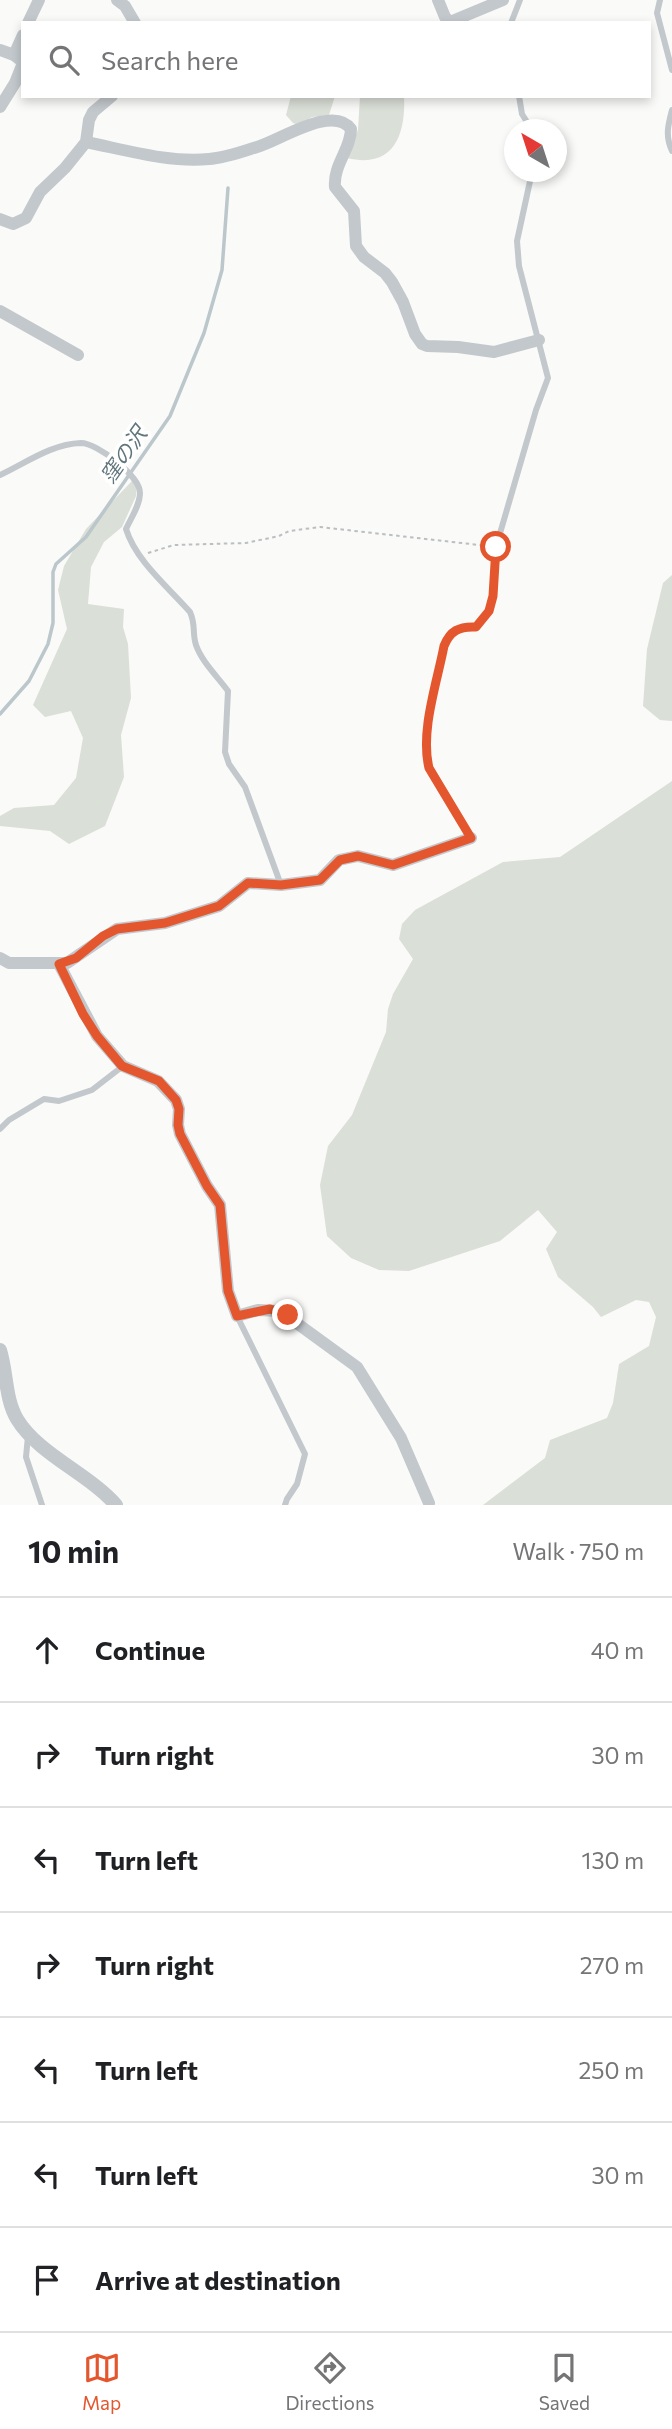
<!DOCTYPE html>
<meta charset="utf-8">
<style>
:root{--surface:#fff;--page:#f6f6f6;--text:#202124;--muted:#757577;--line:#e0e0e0;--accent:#e4572e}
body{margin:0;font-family:Commissioner,"Noto Sans JP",sans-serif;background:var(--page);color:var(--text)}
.compass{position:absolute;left:504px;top:119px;width:63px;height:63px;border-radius:50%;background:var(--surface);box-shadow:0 4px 10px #0003;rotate:321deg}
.stop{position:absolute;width:21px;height:21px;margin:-16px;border:5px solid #e4572e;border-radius:50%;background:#fff}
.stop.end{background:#e4572e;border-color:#fff;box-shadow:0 2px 7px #0008}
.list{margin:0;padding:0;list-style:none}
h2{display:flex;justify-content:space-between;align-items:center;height:91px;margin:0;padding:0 28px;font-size:30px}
h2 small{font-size:23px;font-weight:400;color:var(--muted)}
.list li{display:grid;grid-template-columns:46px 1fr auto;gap:21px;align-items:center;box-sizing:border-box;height:105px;padding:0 28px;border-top:2px solid var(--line)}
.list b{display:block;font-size:26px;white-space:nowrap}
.list em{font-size:23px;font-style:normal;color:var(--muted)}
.icon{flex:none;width:38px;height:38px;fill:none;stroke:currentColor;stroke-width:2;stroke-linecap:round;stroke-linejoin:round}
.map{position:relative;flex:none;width:672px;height:1505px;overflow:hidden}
.search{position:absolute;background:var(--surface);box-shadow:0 4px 10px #0003;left:21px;right:21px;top:21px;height:77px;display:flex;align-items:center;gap:18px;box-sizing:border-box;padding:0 24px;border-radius:0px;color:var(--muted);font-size:26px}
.sheet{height:826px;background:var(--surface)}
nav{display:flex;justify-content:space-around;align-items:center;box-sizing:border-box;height:98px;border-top:2px solid var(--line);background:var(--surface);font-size:19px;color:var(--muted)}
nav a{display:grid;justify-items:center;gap:4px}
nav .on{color:var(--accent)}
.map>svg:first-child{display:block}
</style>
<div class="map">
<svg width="672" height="1505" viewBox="0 0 672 1505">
<rect width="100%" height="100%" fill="#fafaf8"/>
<g fill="#dadfd7">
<path d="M291 96H335L329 115 312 117 299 125 293 123 286 115Z"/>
<path d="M360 96H404C406 136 393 169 347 158L349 148 358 130Z"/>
<path d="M132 481 137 484 136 496 122 527 104 542 91 567 88 604 124 609 123 627 128 644 131 698 121 735 124 777 105 826 69 844 50 831 0 826V816L14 808 54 805 76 778 83 738 71 711 45 717 33 705 67 629 58 590 64 566 86 529Z"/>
<path d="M672 575V721L660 720 643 706 647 649 663 583Z"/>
<path d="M672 781V1505H483L545 1458 550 1440 607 1418 613 1403 619 1364 649 1346 656 1317 649 1302 636 1300 601 1317 593 1307 558 1277 546 1249 557 1232 538 1210 500 1241 409 1271 379 1270 351 1258 327 1236 320 1185 328 1146 352 1115 386 1032 388 1009 393 994 413 959 399 939 402 924 415 910 503 862 560 857Z"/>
</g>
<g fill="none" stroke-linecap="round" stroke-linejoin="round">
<path stroke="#bbc7cb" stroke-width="3.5" d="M0 714 29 681 48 644 53 623V572L56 564 86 537 170 416 204 333 222 270 228 188"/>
<path stroke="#bbbfc2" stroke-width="2" stroke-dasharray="3.5 3.5" stroke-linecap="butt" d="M148 553 174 545 246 543 279 536 289 531 320 527 488 546"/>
<g stroke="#c3c8cc" stroke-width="6">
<path d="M660 0 657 13 672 70"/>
<path d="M511 23 520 0"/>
<path d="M519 96 522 114 532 130"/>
<path d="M672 110C668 125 665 136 672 151"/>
<path d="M0 475C26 463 51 444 81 443 97 443 140 476 140 493 140 505 131 518 126 529 136 561 168 587 190 612 196 625 192 633 196 645 202 662 217 676 228 691L225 752 229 764 245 787 281 885"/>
<path d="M471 838 430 767C420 731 437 683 444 646 451 631 459 626 476 627L489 610 493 595 496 547 536 410 548 378 519 266 517 241 532 172"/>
<path d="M0 1129 9 1120 44 1099 59 1101 92 1090 123 1066"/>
<path d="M237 1316 305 1454 297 1484 287 1499 285 1505"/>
<path d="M28 1436 26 1457 42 1505"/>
</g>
<g stroke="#c3c8cc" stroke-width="12">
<path d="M117 0 125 6 135 23"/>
<path d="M438 0 445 17 450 22 503 0"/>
<path d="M28 23 39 0"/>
<path d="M0 50 14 55 23 62"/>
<path d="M14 55 23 35"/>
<path d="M0 107 15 83 23 63"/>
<path d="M86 142C126 150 169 163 209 159 225 158 241 152 257 147 279 141 333 104 351 129 351 149 333 165 335 187L354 211 356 246 364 257 385 273 392 282 403 302 415 334 422 344 427 346 458 347 494 352 539 340"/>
<path d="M0 219 13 224 26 218 40 192 65 168 86 142 89 120 93 112 112 96"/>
<path d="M0 311 78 355"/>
<path d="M0 958 9 963H67L117 929 165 923 219 906 248 883 281 885 320 880 339 860 358 856 393 865 471 838"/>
<path d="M59 964 97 1036 123 1066 158 1081 176 1100 179 1109 178 1125 180 1134 207 1186 220 1205 228 1291 237 1316 258 1310 280 1311 357 1367 401 1438 429 1503"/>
</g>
<path stroke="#c3c8cc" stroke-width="14" d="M0 1350C7 1372 5 1399 17 1419 38 1454 89 1474 116 1505"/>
</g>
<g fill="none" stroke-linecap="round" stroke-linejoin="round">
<path stroke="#e4572e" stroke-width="9" d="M288 1315 270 1309 237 1316 228 1291 220 1205 207 1186 180 1134 178 1125 179 1109 176 1100 159 1081 122 1066 97 1036 83 1014 59 964 76 958 103 936 117 929 165 923 219 906 248 883 281 885 320 880 340 860 358 856 393 865 471 838 429 768C420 731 437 683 444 646 450 631 459 626 476 627L489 611 493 596 496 547"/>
</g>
<g text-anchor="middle" stroke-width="7" stroke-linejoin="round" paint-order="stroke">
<g font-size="21" font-style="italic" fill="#60757c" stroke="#fff">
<text transform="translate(124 455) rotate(-55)" y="7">窪の沢</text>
</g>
</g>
</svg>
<svg class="compass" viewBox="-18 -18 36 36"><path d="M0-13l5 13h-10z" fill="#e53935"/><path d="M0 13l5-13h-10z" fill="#757577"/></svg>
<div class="stop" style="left:496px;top:547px"></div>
<div class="stop end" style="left:288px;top:1315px"></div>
<div class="search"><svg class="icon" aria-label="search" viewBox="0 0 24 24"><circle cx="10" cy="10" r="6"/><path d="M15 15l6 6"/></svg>Search here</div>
</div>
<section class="sheet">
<h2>10 min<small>Walk · 750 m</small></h2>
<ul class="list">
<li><svg class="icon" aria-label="ahead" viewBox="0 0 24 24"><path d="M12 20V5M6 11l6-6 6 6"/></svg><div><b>Continue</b></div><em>40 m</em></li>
<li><svg class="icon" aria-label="right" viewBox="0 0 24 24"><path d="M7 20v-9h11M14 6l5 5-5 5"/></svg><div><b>Turn right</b></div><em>30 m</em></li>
<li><svg class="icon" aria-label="left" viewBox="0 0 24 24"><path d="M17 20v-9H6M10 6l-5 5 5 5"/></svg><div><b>Turn left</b></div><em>130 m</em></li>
<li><svg class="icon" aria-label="right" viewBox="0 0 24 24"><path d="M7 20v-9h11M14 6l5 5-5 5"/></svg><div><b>Turn right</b></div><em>270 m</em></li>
<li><svg class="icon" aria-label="left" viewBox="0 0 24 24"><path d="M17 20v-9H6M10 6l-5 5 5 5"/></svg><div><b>Turn left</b></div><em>250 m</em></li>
<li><svg class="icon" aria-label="left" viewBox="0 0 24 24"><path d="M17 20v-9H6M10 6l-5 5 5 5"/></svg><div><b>Turn left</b></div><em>30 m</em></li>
<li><svg class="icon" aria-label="arrive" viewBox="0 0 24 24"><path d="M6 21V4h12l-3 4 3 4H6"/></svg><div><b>Arrive at destination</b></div></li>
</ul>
</section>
<nav>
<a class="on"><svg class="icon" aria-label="map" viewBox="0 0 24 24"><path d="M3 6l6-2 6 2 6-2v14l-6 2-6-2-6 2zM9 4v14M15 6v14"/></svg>Map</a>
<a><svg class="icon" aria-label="directions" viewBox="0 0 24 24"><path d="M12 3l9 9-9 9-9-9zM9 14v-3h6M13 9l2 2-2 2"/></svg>Directions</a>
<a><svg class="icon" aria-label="saved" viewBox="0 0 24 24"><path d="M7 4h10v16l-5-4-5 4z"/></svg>Saved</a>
</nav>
